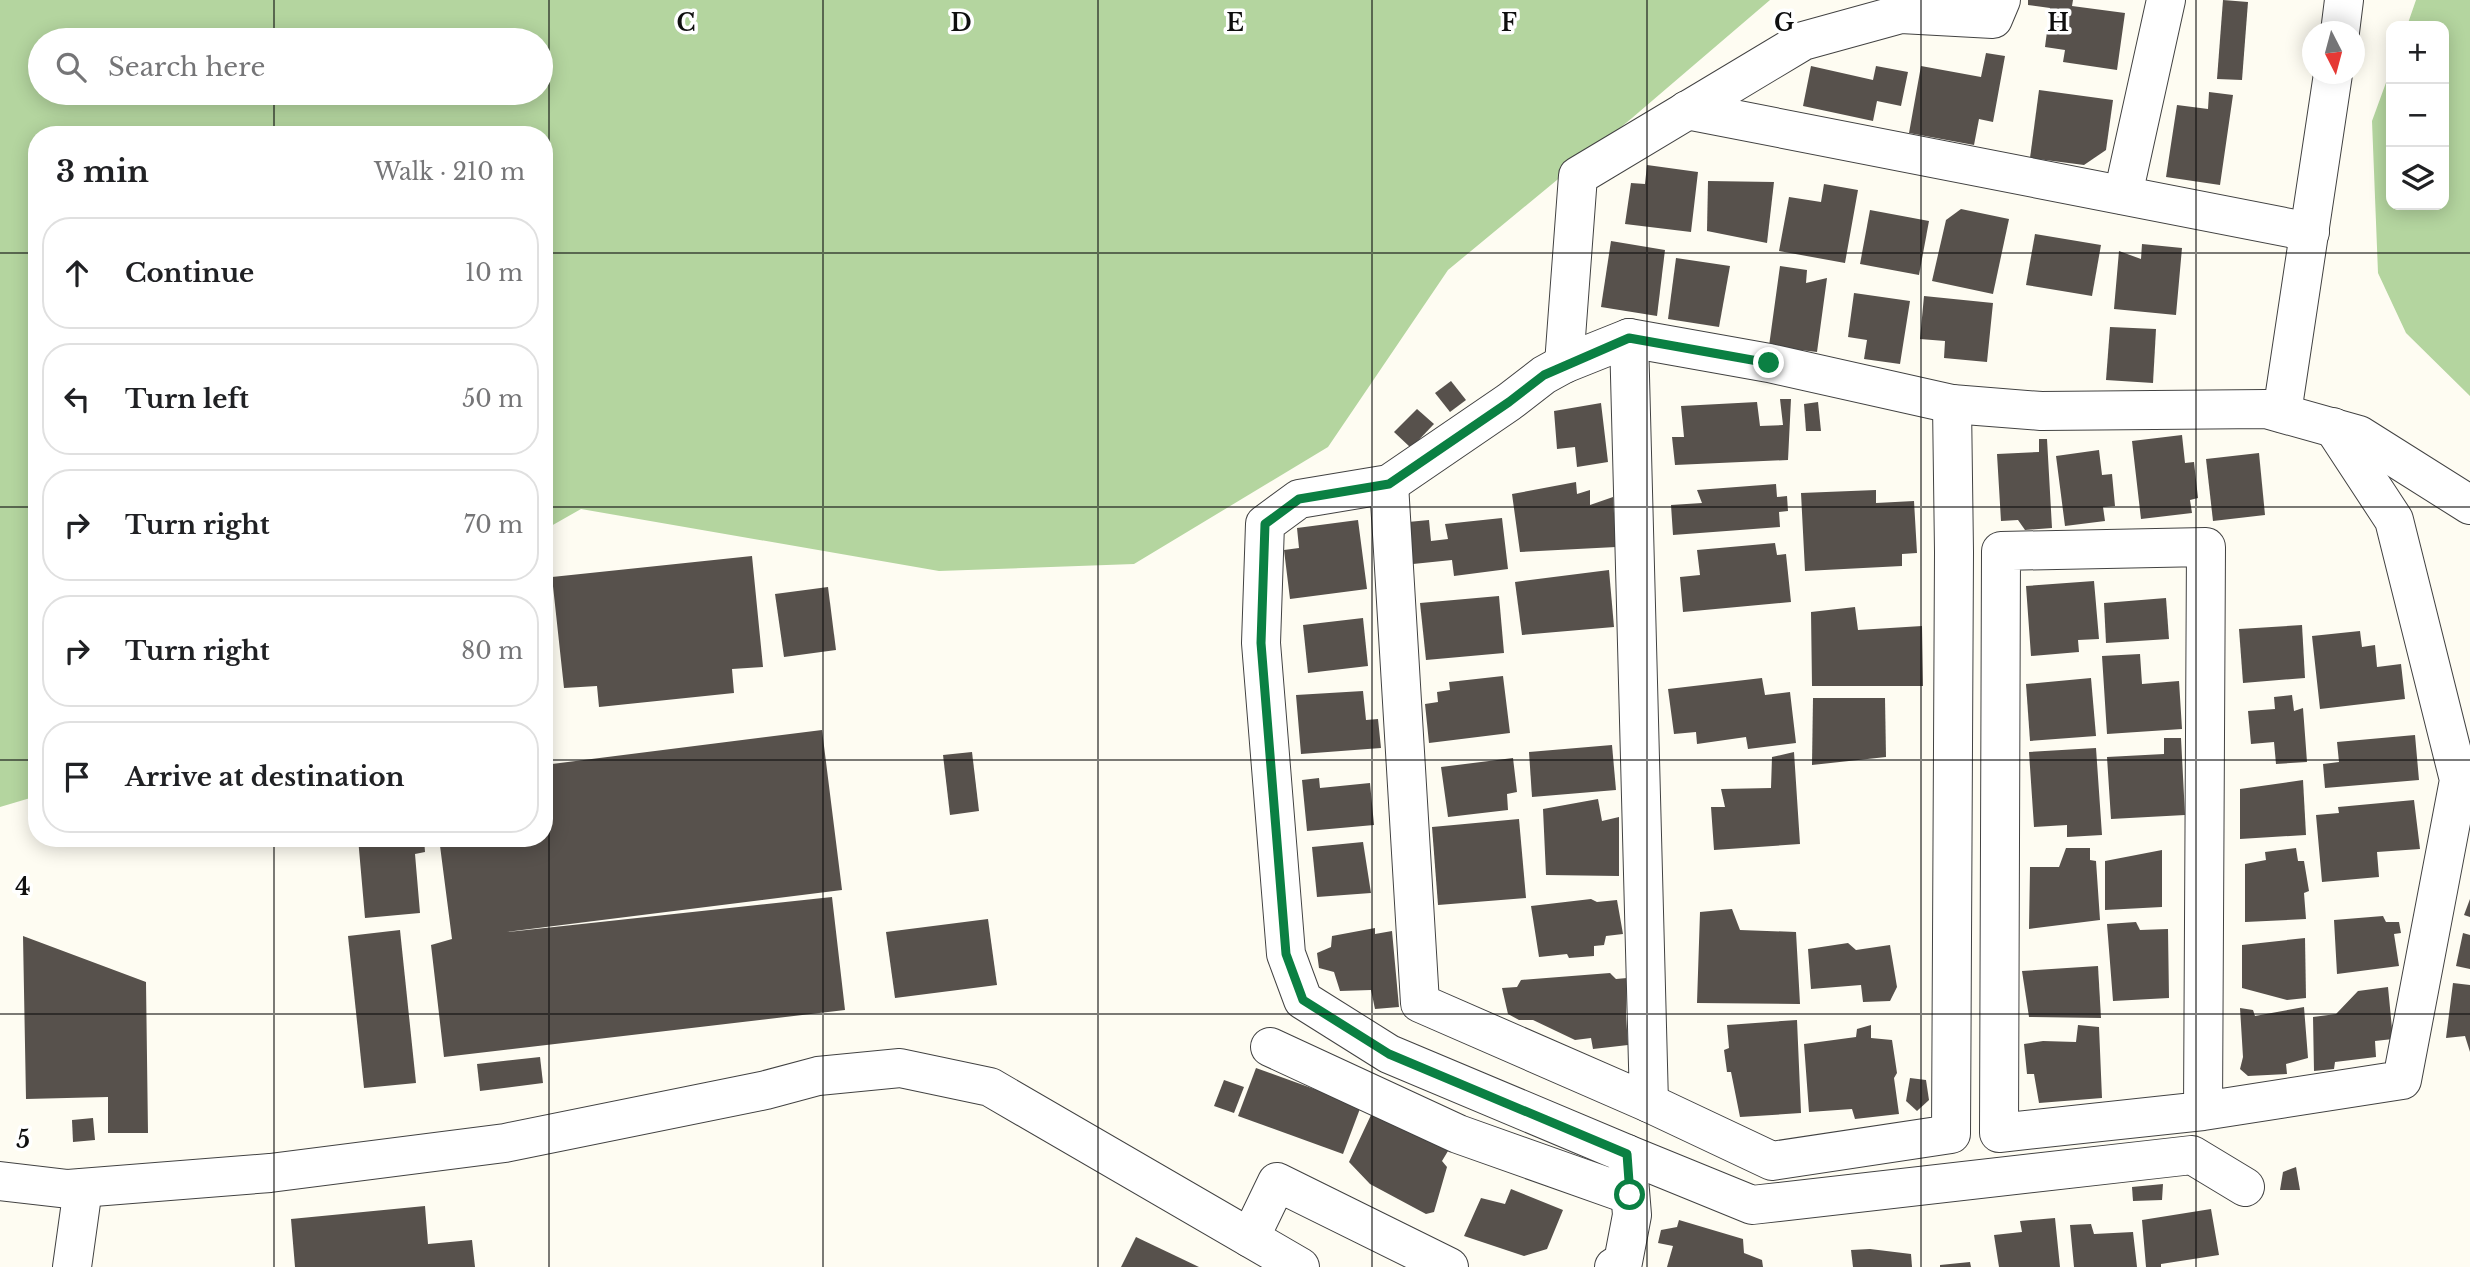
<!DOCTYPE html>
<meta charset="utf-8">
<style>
:root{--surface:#fff;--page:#f6f6f6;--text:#202124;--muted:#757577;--line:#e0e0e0}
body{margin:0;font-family:"Libre Baskerville",serif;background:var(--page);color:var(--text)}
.controls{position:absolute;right:21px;top:21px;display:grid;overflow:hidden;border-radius:14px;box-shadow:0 4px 18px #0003}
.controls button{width:63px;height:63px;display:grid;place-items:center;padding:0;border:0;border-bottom:2px solid var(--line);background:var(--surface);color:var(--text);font:35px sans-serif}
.compass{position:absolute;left:2302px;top:21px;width:63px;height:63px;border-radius:50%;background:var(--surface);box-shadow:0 4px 18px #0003;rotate:174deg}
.stop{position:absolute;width:21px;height:21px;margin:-16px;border:5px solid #0b8043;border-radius:50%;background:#fff}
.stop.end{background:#0b8043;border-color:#fff;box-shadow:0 2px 7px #0008}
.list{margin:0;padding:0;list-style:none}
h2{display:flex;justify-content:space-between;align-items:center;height:91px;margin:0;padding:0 28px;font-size:30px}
h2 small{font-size:23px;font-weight:400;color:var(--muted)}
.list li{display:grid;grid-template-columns:46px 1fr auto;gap:21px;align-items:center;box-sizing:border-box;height:112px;margin:0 14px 14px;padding:0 14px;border:2px solid var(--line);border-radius:28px}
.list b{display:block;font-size:26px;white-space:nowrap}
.list em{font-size:23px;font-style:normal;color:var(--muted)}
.icon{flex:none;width:38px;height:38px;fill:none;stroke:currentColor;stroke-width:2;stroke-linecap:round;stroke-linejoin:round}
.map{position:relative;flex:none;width:2470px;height:1267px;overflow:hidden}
.search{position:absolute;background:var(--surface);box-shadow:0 4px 18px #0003;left:28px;top:28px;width:525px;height:77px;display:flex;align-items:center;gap:18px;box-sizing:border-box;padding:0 24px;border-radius:38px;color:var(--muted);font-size:26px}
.panel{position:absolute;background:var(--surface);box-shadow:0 4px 18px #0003;left:28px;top:126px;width:525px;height:721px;border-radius:28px}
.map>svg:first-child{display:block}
</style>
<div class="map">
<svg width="2470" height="1267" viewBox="0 0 2470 1267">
<rect width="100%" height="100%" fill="#fefcf2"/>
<g fill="#b4d59f" fill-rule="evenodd">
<path d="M0 0H1770L1632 118 1448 270 1328 447 1134 564 939 571 581 509 544 530V135H37V796L0 807ZM40 40H541V93H40Z"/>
<path d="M2416 0H2470V396L2406 333 2378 273 2372 121 2391 69V205H2444V26H2407Z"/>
</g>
<g fill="#57514c">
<path d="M2028 0H2073L2072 6 2125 13 2117 70 2063 62 2065 50 2045 47 2050 8 2028 5Z"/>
<path d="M2223 0 2248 2 2242 80 2217 79Z"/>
<path d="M1986 53 2005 56 1993 122 1979 119 1974 145 1909 133 1921 66 1981 77Z"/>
<path d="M1811 66 1873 80 1876 66 1908 72 1901 106 1877 101 1873 121 1803 106Z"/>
<path d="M2039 90 2113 100 2106 150 2084 165 2030 158Z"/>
<path d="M2209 92 2233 95 2220 185 2166 177 2177 105 2208 109Z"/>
<path d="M1647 165 1698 172 1691 232 1625 224 1631 183 1645 184Z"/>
<path d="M1708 181 1774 182 1767 243 1707 231Z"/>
<path d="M1824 184 1858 190 1845 263 1779 251 1789 197 1821 202Z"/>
<path d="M1961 209 2009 219 1993 294 1932 281 1946 220Z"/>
<path d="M1870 210 1929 221 1919 275 1860 264Z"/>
<path d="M2035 234 2101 245 2092 296 2026 285Z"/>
<path d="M1611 241 1665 250 1657 316 1601 307Z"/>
<path d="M2142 244 2182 248 2176 315 2114 309 2119 251 2141 259Z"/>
<path d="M1676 258 1730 266 1719 327 1668 319Z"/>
<path d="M1780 266 1807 270 1806 283 1827 278 1817 352 1769 346Z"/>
<path d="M1854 293 1910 301 1900 364 1864 359 1867 340 1848 337Z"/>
<path d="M1924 296 1993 303 1987 362 1944 358 1945 341 1920 339Z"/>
<path d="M2110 327 2156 329 2153 383 2106 380Z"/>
<path d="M1451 381 1466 400 1450 412 1435 393Z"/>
<path d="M1780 399H1791L1788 460 1675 465 1672 437H1684L1681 406 1757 402 1760 426 1783 425Z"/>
<path d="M1818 402 1821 431H1806L1804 404Z"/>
<path d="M1601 403 1608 462 1577 467 1575 447 1557 449 1554 411Z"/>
<path d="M1417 409 1434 424 1411 448 1394 432Z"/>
<path d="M2182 435 2185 463 2194 462 2198 498 2190 500 2192 513 2141 519 2132 441Z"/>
<path d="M2039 439H2047L2052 528 2025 530 2018 520 2001 521 1997 454 2039 452Z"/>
<path d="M2099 450 2102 475 2112 474 2115 506 2103 507 2105 521 2065 526 2056 456Z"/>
<path d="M2259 453 2265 515 2213 521 2206 459Z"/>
<path d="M1576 482 1577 494 1590 490V505L1613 497 1616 547 1520 552 1512 494Z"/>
<path d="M1776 484 1777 497 1787 496 1788 511 1779 512 1780 527 1673 535 1671 505 1702 503 1697 490Z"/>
<path d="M1876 490V503L1914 501 1917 553 1902 554V566L1805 571 1801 493Z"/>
<path d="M1502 518 1508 569 1454 576 1452 560 1413 564 1408 522 1429 520 1431 541 1448 539 1445 524Z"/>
<path d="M1358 520 1367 589 1290 599 1284 550 1299 548 1297 528Z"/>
<path d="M1775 543 1777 555 1786 554 1791 602 1683 612 1680 577 1700 575 1697 550Z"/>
<path d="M752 556 763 667 732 669 734 693 599 707 597 686 564 688 552 577Z"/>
<path d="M1609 570 1614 627 1522 635 1515 582Z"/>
<path d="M2094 581 2099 639 2078 640 2079 652 2031 656 2026 586Z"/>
<path d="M828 587 836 650 784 657 775 594Z"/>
<path d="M1499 596 1504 653 1426 660 1420 603Z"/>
<path d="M2166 598 2169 639 2106 643 2104 603Z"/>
<path d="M1855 607 1858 630 1922 626 1923 686H1812L1811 612Z"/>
<path d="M1363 618 1368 666 1308 673 1303 625Z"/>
<path d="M2302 625 2305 678 2243 683 2239 629Z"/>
<path d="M2360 631 2362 647 2375 645 2377 667 2401 664 2405 699 2320 709 2312 636Z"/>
<path d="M2140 654 2142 684 2179 681 2182 729 2107 734 2102 656Z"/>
<path d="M1503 676 1510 733 1429 743 1425 704 1438 702 1437 692 1450 690 1449 682Z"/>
<path d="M1762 678 1765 695 1790 692 1796 743 1748 749 1746 737 1697 744 1696 732 1674 734 1668 689Z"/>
<path d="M2091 678 2096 736 2030 741 2026 684Z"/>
<path d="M1363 691 1366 720 1378 719 1381 748 1301 754 1296 695Z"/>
<path d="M2292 695 2294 711 2303 708 2307 762 2276 764 2274 742 2251 744 2248 711 2275 709 2274 697Z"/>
<path d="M1813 698H1885L1886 757 1812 765Z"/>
<path d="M822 730 842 890 507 932 832 897 845 1010 444 1057 431 945 452 939 439 838H544V765Z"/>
<path d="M2415 735 2419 780 2325 788 2323 764 2339 762 2337 742Z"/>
<path d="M2164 738H2181L2185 815 2111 819 2107 757 2164 754Z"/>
<path d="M1612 745 1616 790 1532 797 1529 752Z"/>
<path d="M2096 748 2102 835 2067 837V825L2034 827 2029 752Z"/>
<path d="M972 752 979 811 950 815 943 755Z"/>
<path d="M1794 752 1800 844 1714 850 1711 807H1725L1721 789 1771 788 1772 757Z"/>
<path d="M1513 758 1517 792 1507 794 1508 810 1448 817 1441 767Z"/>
<path d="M1319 778 1320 788 1370 783 1374 825 1307 831 1302 780Z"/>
<path d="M2303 780 2306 835 2240 839V789Z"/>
<path d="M1598 799 1602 821 1619 817V876L1546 875 1543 809Z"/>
<path d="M2414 800 2420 849 2377 852 2379 877 2322 882 2316 815 2339 813 2338 807Z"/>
<path d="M1519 819 1526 898 1438 905 1432 827Z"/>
<path d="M358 838H424L425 852 415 854 420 913 365 918Z"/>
<path d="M1363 842 1371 893 1317 897 1312 847Z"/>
<path d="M2066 848H2090V860L2096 861 2100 920 2029 929 2030 867H2059Z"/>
<path d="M2296 848 2298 861H2304L2309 891 2304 893 2306 919 2245 922V864L2266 860 2265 852Z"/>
<path d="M2162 850V907L2105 910V861Z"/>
<path d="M1591 899 1597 902 1617 900 1623 934 1606 936 1604 945 1594 946V956L1569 958 1567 954 1539 957 1531 906Z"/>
<path d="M2470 899V917L2464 915Z"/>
<path d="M1732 909 1740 930 1796 932 1800 1004 1697 1003 1700 912Z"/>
<path d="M2383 916 2386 922H2399L2401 933 2394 934 2399 966 2337 974 2334 920Z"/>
<path d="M988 919 997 985 895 998 886 932Z"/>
<path d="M2136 922 2140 930 2168 929 2169 998 2113 1001 2107 924Z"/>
<path d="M1375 928V934L1392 931 1399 1007 1375 1009 1371 990 1340 991 1334 972 1319 968 1317 953 1331 947 1332 936Z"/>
<path d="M400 930 416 1083 364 1088 348 936Z"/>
<path d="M2463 933 2470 935V969L2456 966Z"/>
<path d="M23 936 146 982 148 1133H108V1097L26 1099Z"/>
<path d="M2305 938 2306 998 2287 1000 2242 988V945Z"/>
<path d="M1848 943 1856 950 1890 945 1897 987 1890 1001 1863 1002 1861 985 1811 989 1808 949Z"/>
<path d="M2098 966 2101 1018 2029 1017 2022 971Z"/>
<path d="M1610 973 1616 979 1627 978 1626 1015 1628 1045 1593 1049 1591 1038 1575 1040 1533 1020H1519L1508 1014 1502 988 1517 987 1521 980Z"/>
<path d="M2453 983 2470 985V1052L2465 1036 2446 1038Z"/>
<path d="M2388 987 2393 1039 2375 1041 2376 1057 2335 1062 2334 1069 2314 1071 2313 1017 2336 1014 2358 991Z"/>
<path d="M2304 1007 2308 1058 2286 1064 2287 1074 2248 1076 2240 1069 2243 1057 2240 1008 2253 1010 2255 1016Z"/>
<path d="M1797 1020 1801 1113 1740 1117 1731 1072H1727L1724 1050 1729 1048 1727 1025Z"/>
<path d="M1871 1025V1038L1892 1040 1897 1073 1894 1078 1899 1114 1855 1119 1852 1109 1809 1112 1804 1044 1856 1037 1857 1029Z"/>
<path d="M2078 1025 2099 1027 2102 1098 2039 1103 2034 1074H2027L2024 1044 2043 1041 2076 1042Z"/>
<path d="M540 1057 543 1083 480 1091 477 1064Z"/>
<path d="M1256 1068 1361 1106 1343 1154 1238 1116Z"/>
<path d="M1910 1078 1926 1080 1929 1100 1917 1111 1906 1101Z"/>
<path d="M1224 1080 1244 1087 1234 1113 1214 1106Z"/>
<path d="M1371 1115 1451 1146 1442 1161 1447 1167 1434 1212 1426 1214 1370 1184 1349 1162Z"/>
<path d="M93 1118 95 1140 73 1142 72 1120Z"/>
<path d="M2296 1167 2300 1190H2280L2283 1172Z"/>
<path d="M2163 1184 2162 1200 2133 1201 2132 1187Z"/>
<path d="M1511 1189 1563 1210 1547 1249 1524 1256 1464 1236 1481 1198 1505 1204Z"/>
<path d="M425 1206 428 1244 472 1240 475 1267H295L291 1219Z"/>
<path d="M2211 1209 2219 1255 2161 1264V1267H2146L2142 1220Z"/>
<path d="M2055 1218 2060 1267H1999L1994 1235 2022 1232 2020 1221Z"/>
<path d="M1679 1220 1743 1239 1744 1253 1762 1260 1763 1267H1667L1673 1246 1658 1243 1661 1230 1677 1227Z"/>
<path d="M2091 1224 2094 1234 2133 1232 2137 1267H2074L2070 1225Z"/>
<path d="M1136 1237 1199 1267H1121Z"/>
<path d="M1870 1249 1911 1254 1912 1267H1853L1851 1250Z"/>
<path d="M1970 1262 1971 1267H1940V1265Z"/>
</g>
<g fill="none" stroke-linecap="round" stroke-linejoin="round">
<g stroke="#424242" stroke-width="40">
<g id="minor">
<path d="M2340 32 2344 0"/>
<path d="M1687 110 2310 232"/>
<path d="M2123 195 2166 0"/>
<path d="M1564 364 1578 176 1803 41 1901 14 1993 19 2001 0"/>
<path d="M2282 413 2333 74"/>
<path d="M1389 484 1420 1003 1649 1103 1629 338"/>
<path d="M1270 1047 1458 1134 1630 1195"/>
<path d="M1649 1103 1772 1161 1951 1134 1954 552 1952 404"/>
<path d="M2203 1111 2206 547 2001 551 1999 1133 2203 1111 2402 1080 2459 780 2394 520 2333 427"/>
<path d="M1627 1154 1752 1205 2192 1155 2245 1187"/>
<path d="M0 1181 68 1189 270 1173 505 1143 766 1090 818 1076 900 1068 990 1087 1300 1267"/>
<path d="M1250 1238 1277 1182 1449 1267"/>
<path d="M72 1267 83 1188"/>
<path d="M1614 1267 1623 1262 1632 1215 1627 1154 1389 1054 1303 1000 1286 954 1261 643 1265 524 1299 499 1389 484 1509 402 1544 375 1564 364 1629 338 1769 363 1952 404 2041 411 2266 409 2359 435 2470 505"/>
</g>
</g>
<use href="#minor" stroke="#fff" stroke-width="38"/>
</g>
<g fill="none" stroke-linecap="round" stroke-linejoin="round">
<path stroke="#0b8043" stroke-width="9" d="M1630 1195 1627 1154 1389 1054 1303 1000 1286 954 1261 643 1265 524 1299 499 1389 484 1509 402 1544 375 1629 338 1769 363"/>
</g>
<path fill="none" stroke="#0f0f0f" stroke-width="2" stroke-opacity="0.55" d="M274 0V40M549 0V1267M823 0V1267M1098 0V1267M1372 0V1267M1647 0V1267M1921 0V1267M2196 0V1267M274 93V135M0 253H37M544 253H2470M0 507H37M544 507H2470M0 760H37M544 760H2470M274 838V1267M0 1014H2470"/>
<g font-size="23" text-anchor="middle" font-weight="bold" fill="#0f0f0f" stroke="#fff" stroke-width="7" stroke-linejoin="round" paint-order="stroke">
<text x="686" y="31">C</text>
<text x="961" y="31">D</text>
<text x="1235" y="31">E</text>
<text x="1509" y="31">F</text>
<text x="1784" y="31">G</text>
<text x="2058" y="31">H</text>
<text x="23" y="895">4</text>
<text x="23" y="1148">5</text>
</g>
</svg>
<div class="controls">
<button>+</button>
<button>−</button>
<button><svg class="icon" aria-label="layers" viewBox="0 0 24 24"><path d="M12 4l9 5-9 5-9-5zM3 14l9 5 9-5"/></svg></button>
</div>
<svg class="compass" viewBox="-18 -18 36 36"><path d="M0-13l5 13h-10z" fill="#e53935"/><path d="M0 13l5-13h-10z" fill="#757577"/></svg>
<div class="stop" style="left:1630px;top:1195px"></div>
<div class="stop end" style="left:1769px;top:363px"></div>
<div class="search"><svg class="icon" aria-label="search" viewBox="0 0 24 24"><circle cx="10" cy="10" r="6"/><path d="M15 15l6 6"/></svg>Search here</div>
<section class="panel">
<h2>3 min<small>Walk · 210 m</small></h2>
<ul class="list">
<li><svg class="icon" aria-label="ahead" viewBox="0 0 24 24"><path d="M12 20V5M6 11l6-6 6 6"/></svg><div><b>Continue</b></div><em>10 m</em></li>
<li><svg class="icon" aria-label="left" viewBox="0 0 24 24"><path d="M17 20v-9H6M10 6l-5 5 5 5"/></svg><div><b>Turn left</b></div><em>50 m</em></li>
<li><svg class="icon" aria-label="right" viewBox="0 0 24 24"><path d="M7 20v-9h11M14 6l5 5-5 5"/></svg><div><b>Turn right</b></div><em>70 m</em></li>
<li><svg class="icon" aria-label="right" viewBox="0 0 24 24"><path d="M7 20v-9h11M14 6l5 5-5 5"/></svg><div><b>Turn right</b></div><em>80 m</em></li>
<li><svg class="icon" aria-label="arrive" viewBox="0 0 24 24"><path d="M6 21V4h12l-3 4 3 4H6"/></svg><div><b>Arrive at destination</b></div></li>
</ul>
</section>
</div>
